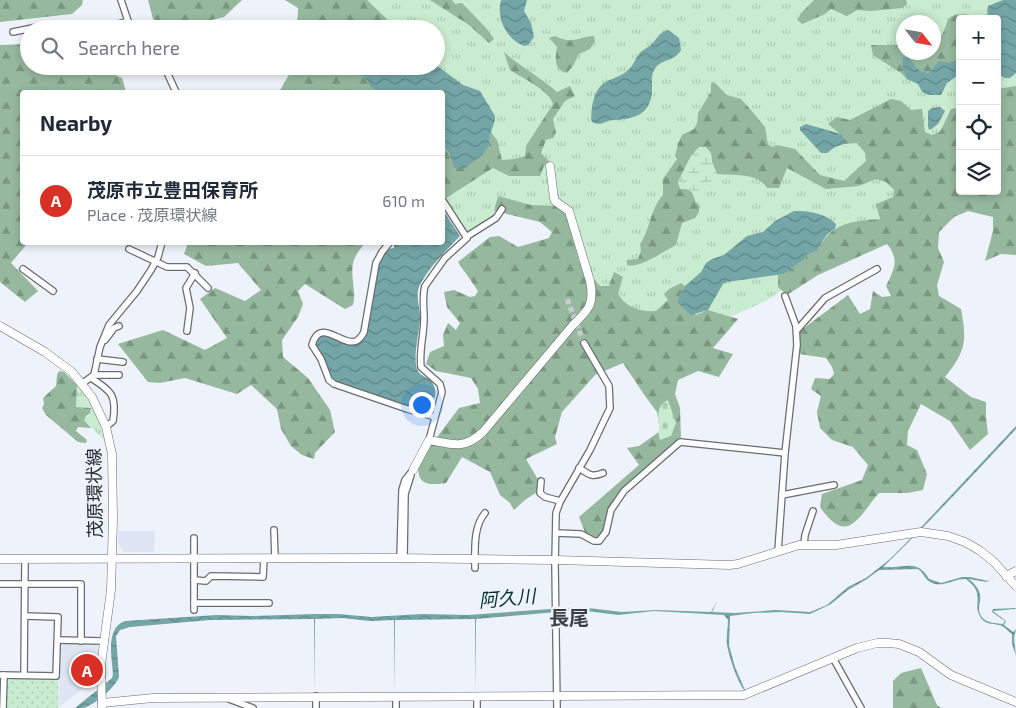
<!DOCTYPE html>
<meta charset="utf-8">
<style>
:root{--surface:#fff;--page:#f6f6f7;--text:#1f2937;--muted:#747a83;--line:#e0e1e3;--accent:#d93025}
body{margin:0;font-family:"Exo 2","Noto Sans JP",sans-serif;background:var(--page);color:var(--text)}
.controls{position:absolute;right:15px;top:15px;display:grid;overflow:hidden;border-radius:5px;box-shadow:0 2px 8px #0003}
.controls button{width:45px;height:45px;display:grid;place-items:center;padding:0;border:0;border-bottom:1px solid var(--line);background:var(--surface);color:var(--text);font:25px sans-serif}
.compass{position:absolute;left:896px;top:15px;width:45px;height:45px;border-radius:50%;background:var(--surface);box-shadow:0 2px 8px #0003;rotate:121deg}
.you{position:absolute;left:421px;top:404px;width:18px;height:18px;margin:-12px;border:4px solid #fff;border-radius:50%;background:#1a73e8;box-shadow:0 0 0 8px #1a73e833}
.badge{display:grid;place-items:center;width:32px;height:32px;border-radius:50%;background:var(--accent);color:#fff;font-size:16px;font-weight:700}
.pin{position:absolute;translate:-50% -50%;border:2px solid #fff;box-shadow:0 1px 5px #0006}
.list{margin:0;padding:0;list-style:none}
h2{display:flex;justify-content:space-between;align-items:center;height:65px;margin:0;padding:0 20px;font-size:21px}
h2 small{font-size:16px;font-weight:400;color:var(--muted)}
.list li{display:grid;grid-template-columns:32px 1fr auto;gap:15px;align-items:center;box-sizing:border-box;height:90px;padding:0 20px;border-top:1px solid var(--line)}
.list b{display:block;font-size:19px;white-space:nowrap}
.list p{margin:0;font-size:16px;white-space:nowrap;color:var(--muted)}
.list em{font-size:16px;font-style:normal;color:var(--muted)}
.icon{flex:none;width:28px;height:28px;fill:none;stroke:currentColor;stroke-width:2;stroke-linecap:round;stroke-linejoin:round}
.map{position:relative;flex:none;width:1016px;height:708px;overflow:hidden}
.search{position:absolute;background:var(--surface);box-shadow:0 2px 8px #0003;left:20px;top:20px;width:425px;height:55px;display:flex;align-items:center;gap:12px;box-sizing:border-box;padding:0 18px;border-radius:28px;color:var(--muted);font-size:19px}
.panel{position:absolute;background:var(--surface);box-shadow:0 2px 8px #0003;left:20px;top:90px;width:425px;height:155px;border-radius:5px}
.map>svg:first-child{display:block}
</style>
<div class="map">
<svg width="1016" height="708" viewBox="0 0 1016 708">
<defs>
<pattern id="grass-tufts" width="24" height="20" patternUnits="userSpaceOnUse" patternTransform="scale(1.25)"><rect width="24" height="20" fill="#c9ebd0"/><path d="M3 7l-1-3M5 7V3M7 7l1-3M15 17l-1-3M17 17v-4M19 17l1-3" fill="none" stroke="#accab3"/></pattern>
<pattern id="forest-firs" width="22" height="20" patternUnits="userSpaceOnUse" patternTransform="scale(1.25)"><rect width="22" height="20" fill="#96b89e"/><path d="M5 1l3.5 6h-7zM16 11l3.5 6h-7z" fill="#7a9681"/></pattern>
<pattern id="wetland-marsh" width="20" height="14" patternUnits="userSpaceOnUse" patternTransform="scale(1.25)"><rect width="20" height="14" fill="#c9ebd0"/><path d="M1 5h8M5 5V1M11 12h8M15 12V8" fill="none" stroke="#accab3"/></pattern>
<pattern id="cemetery-stones" width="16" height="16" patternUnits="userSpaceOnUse" patternTransform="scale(1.25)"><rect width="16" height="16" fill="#c9ebd0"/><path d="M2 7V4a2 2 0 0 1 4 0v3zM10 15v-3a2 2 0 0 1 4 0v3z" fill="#accab3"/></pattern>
<pattern id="park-dots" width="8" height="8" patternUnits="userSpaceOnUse" patternTransform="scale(1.25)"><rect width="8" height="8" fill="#c9ebd0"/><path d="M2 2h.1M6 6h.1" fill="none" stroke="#accab3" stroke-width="1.8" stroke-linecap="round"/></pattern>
<pattern id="water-waves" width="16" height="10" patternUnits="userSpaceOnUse" patternTransform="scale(1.25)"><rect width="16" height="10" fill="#74a5a7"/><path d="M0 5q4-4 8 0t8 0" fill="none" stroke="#5f8688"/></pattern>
</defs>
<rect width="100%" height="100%" fill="#eef2fa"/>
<g fill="#dee6f5">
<path d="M118 531H155L154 552H124L118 543Z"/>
<path d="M62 643H98L96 678 58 708 60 644Z"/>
</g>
<g fill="url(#grass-tufts)" fill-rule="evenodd">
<path d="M345 0H1016V101L997 112V19H960V133L902 201 768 300 703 329 607 308 546 206 531 205 499 197 494 211V217L467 233 443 196 442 92H372L347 66H436V29H345ZM904 22H934V52H904Z"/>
<path d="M77 385C91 401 100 420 104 440L84 420V417L89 416 86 407H76Z"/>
</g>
<g fill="url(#forest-firs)">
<path d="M0 0H83L82 5 72 14 0 22V23Z"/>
<path d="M148 0H242L224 17 207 21 191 29H170L164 24 153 19Z"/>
<path d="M285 0H367L397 29H297L298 8Z"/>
<path d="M430 0H452L455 4 462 3 486 28 494 39 489 43 469 25Z"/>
<path d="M814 0H906L907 4 902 8 871 11 857 10 847 16 831 9 825 14 802 24 798 20 800 14Z"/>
<path d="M988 12 992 19H960V59L929 73 920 71 915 65 902 60 907 79 901 73 873 55 871 45H903L904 52H934V41C944 34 943 33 947 22 952 9 975 16 984 18Z"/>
<path d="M555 36C573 45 577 37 594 36L595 41 590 49 579 54 573 66 567 73C554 70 555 59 557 47L549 38Z"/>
<path d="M29 44V66H96L122 78 126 92H22V242L28 243 11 263 38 291 25 302 0 282V45Z"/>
<path d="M504 52C521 67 540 77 557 92L570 86 575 96 565 101 553 119 556 133 553 138 546 140 541 153 550 162 544 166 540 176H509L493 168 443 200 442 146 449 153 451 161 488 147 491 132 497 140 502 160 515 159 525 156 526 146 553 104C549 90 522 78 510 70Z"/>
<path d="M294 66H347L353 74 365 77 370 87 379 92H279Z"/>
<path d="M714 82 727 95 741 99 750 109 765 127 768 145 773 147 777 145 795 149 820 175 844 181 866 161 865 153 857 143 844 144 845 138 828 124 837 117 850 120 891 99 901 101 911 110 922 109 925 132 932 135 940 132 951 109 960 107V191H997V89L1016 86V255L1001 254 985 261 993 231V217L968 211 954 217 939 232 938 248 944 262 937 285 939 296 961 309C967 341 966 351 945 377L971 397 986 402V417L988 434 970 450 950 421 921 404 908 431 907 445 917 450 927 474 923 490 907 493H879C858 517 848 547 820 507L822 494 862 480 868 465 853 447 832 440 820 428 817 412 821 396 811 389 815 378 830 379 834 374 832 367 826 358 799 354 800 331 848 295 860 314 870 309 873 291 882 297 891 296 886 286C894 269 900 260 887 244L818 275 787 295 778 287V275L784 274 806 258V255L817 251C831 223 851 221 880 219L876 204 893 197 894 190 886 182 876 179 859 186 826 189 787 168 779 188H767C757 172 734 176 717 174L712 162 711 153 692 154 678 182 692 192 699 206V212L695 218 682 223 676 245C664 251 639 269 627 265V260L638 259 641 251 640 244C651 228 650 209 663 195V179L677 159 675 156 678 144 682 135 694 129 697 123 698 113 711 92V83Z"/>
<path d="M498 196 531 205 557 206 567 214 579 261 600 286H609L614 272 623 277 618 294C626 308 641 312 656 311L668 300 664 294 669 289 681 283 685 286 679 297 696 315 708 310 738 319 713 348 733 354 719 377 698 371 678 380 675 394 680 408 681 440 625 486 608 511 605 528 599 538 595 539 586 535 579 517 639 465 627 448 639 446 660 431 657 412 645 396 623 363 595 375 562 412 555 437 557 444 526 459 543 488 525 500 514 510 510 503 500 495 490 472 462 457 446 483C427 486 415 484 419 461L459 408 480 403 478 389 471 378 436 371 426 364 430 352 444 346 443 335 448 323 456 330 460 323 447 307 444 292 454 290 470 297 475 296 478 291 458 262 490 237 499 236 518 247 549 238 552 232 540 222 494 211Z"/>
<path d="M188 243H365C361 248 356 254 354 260 349 275 357 290 353 305L345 309 305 284 298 291 303 304 298 317 282 340 283 357 308 378 330 410 335 432 315 453 314 459 302 455 291 446 281 429 277 409 251 385 237 394 185 378 160 383 148 382 118 344 163 330 205 350 227 338 200 299 215 288 245 301 261 290 238 263 206 266 184 254Z"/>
<path d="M59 371 64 372 77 385 76 407 91 408 90 413 85 417 84 420 91 428 78 427 76 431 87 440 86 443 78 442 46 415 42 408 44 404 43 398 56 386 57 375Z"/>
<path d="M921 668 937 705 941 708H893V681L901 673Z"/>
</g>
<path fill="url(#wetland-marsh)" d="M699 147H706L711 153 712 162 717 174 725 175 696 203 692 192 686 189H680L678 182 692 154Z"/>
<path fill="url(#cemetery-stones)" d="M668 400 676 423 671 436 660 440 658 432 660 431C658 419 655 406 668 400Z"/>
<path fill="url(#park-dots)" d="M5 678 58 679V708H5Z"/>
<g fill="url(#water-waves)">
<path d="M501 0H527L524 11 531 23 534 37 528 45 524 46C506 39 496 18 501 0Z"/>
<path d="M1003 0H1016V73L1010 78H1005L997 74V44L999 42 997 19H992L987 11 988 6Z"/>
<path d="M668 30 679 38 681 50C675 61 663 59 656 67 651 73 652 79 652 86 653 113 637 119 614 120 606 120 601 127 592 122 590 112 593 96 599 88 606 78 619 79 628 70 633 66 635 60 639 54 642 50 647 48 651 45 657 39 659 32 668 30Z"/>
<path d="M903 57H908L920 71 929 73 939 61 949 63 960 59V74L947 83 941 95C927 95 924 97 918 84L907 79C904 72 901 64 903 57Z"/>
<path d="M436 65 463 85 480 91 495 116V120L491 132 488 147 482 155 464 169 454 168 449 153 443 146 442 92H379L370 87 365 77 353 74 347 66Z"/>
<path d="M940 107 945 111 938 124 930 130 928 128V111L932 108Z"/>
<path d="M806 124 841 134 846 140 844 144 835 147 827 153H821L800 130V127Z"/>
<path d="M443 210 460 236C447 250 427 269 419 287 415 297 421 310 420 321 419 332 412 361 418 371 419 374 424 376 427 378 440 387 435 398 430 411L377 397 334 384 315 348V340L322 334C334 337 347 349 360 342L377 267 387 249 394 248V243L442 242Z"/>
<path d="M794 211C811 211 824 213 836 224L835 229C826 233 821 243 817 251L806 255V258L784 274 727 282 723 284 708 310 691 315 678 303 679 297 685 286 701 272 706 263 712 259 724 255 747 236 763 232 775 221Z"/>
<path d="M1016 426V429C972 476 929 523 883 567 904 569 917 558 929 579L941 583 962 577H970L988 581 997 575 987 582 968 579C974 583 979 588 980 595 981 600 979 604 979 608 979 622 992 623 1003 624L1005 621 992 612 993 609 1016 608 1015 609 993 611 1006 621 1004 625 1013 632 1016 629 1014 638 1016 656 1012 644V634C1008 631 1004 626 999 625 992 623 986 625 981 618 971 604 987 595 966 579 954 578 940 590 929 581 924 578 923 572 918 569L879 570 867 579 848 590 831 604 810 614 781 612 753 613 730 616 729 645 735 667 745 690 752 688 745 691C737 682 729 656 727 645 726 637 728 628 728 620L724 615 654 611 618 615 579 610 476 619 475 694V619L395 620 394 694V620L370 621 343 618 315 619 314 693V619L210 620 130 627 120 630 116 636 119 677C116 687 93 706 83 708 80 708 77 708 75 708L112 678 113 674C112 658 105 628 125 621L217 615 252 616 315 614H339L371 617 422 614 468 615 579 607 622 612 656 610 711 612 718 600 715 569 718 600 712 612 735 613 776 610 810 612 827 605 848 587 866 578 890 559 911 538Z"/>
</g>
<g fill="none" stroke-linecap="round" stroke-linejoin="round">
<path stroke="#c6cad1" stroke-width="5.5" stroke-dasharray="5.5 3" stroke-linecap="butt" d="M567 299 584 343"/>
<g stroke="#696c73" stroke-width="8">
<g id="street">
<path d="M121 0 128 21 134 29"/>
<path d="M13 32 47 25 64 24 82 28 115 25 128 21"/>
<path d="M164 66 176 92"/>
<path d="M466 237 496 218 502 209"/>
<path d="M390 242 382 252 376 263 364 332C362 336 360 339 356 341 342 347 320 316 312 345L321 359 329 380 334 384 407 409 435 417"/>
<path d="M129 249 167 267H187L208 288"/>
<path d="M23 269 53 291"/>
<path d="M797 330 825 298 877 269"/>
<path d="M187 331 190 308 186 288 195 273"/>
<path d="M105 340 114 328 119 326"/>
<path d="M97 359 123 362"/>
<path d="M94 375H119"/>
<path d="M91 378C112 391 117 396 113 421L106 427"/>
<path d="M83 383 94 375 100 347 109 325 137 291 151 270 158 257 162 242"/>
<path d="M429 440 442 392 440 384 421 367C419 350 424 335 424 318 424 308 422 296 425 286L445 258 467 238 443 201"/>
<path d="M579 468C589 474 591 478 603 473"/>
<path d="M541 481 540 493 545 497 560 501"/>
<path d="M782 495 834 485"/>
<path d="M274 530 275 558"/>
<path d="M556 533 581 534 594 541H599L606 532 611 510 624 491 680 442 785 453"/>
<path d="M194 538V610"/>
<path d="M804 544 805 535 813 511"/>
<path d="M778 551 785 453 797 345 796 326 785 296"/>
<path d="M400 558 402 490 405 480 413 470"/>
<path d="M404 558 405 494 411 475"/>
<path d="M475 568C475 550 473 527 485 513"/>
<path d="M194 580 206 581 211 576 263 577 264 558"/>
<path d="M0 584H81V641"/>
<path d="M194 603H269"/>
<path d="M58 640 103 641"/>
<path d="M833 658 861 708"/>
<path d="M0 675 56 676 58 617 25 616"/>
<path d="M24 675 25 559"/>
<path d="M316 696V708"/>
<path d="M477 696V708"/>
<path d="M396 697V708"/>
<path d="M229 699 253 708"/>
<path d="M3 708 4 675"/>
<path d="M557 708 555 564 556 513 560 502 590 450 610 408 609 386 584 343"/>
</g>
</g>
<g stroke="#696c73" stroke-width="9">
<g id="secondary">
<path d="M0 326 45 352 72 372 92 397 106 427 112 454 113 519 111 590 101 665 102 708"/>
<path d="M413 470 429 440C452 444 464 450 483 432L573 325C588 310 595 305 590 281L569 211 555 201 554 198 550 166"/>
<path d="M0 559 394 558 556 560 730 565 738 564 799 545H836L921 532 948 536 965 542 979 550 993 561 1016 586"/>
<path d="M1006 576 1016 571"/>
<path d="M102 703 153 698 744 695 857 648 877 643H888L899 644 919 652 951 675 1016 702"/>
</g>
</g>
<use href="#street" stroke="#fff" stroke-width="5.5"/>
<use href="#secondary" stroke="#fff" stroke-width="8"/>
</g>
<g text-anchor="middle" stroke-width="5" stroke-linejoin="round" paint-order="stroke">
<g font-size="18" fill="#26282b" stroke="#eef2fa">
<text transform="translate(95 493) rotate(-91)" y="6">茂原環状線</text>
</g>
<g font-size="19" font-style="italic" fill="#003234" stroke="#eef2fa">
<text transform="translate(507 598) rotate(-5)" y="7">阿久川</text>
</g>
<g font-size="20" font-weight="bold" fill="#3c4046" stroke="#eef2fa">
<text x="569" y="625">長尾</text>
</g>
</g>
</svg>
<div class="controls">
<button>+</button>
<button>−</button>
<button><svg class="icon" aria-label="locate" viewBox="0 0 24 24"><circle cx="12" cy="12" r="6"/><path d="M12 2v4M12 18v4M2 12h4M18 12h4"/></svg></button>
<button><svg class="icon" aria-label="layers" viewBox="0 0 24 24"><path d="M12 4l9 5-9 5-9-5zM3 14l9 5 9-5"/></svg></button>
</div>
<svg class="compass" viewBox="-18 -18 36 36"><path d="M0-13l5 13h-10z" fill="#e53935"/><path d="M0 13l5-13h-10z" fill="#747a83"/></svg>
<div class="you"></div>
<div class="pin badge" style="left:87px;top:670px">A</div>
<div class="search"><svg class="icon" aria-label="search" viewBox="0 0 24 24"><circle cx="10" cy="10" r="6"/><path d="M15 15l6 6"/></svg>Search here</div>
<section class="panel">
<h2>Nearby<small></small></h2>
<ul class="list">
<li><span class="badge">A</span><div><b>茂原市立豊田保育所</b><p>Place · 茂原環状線</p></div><em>610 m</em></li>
</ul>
</section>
</div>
